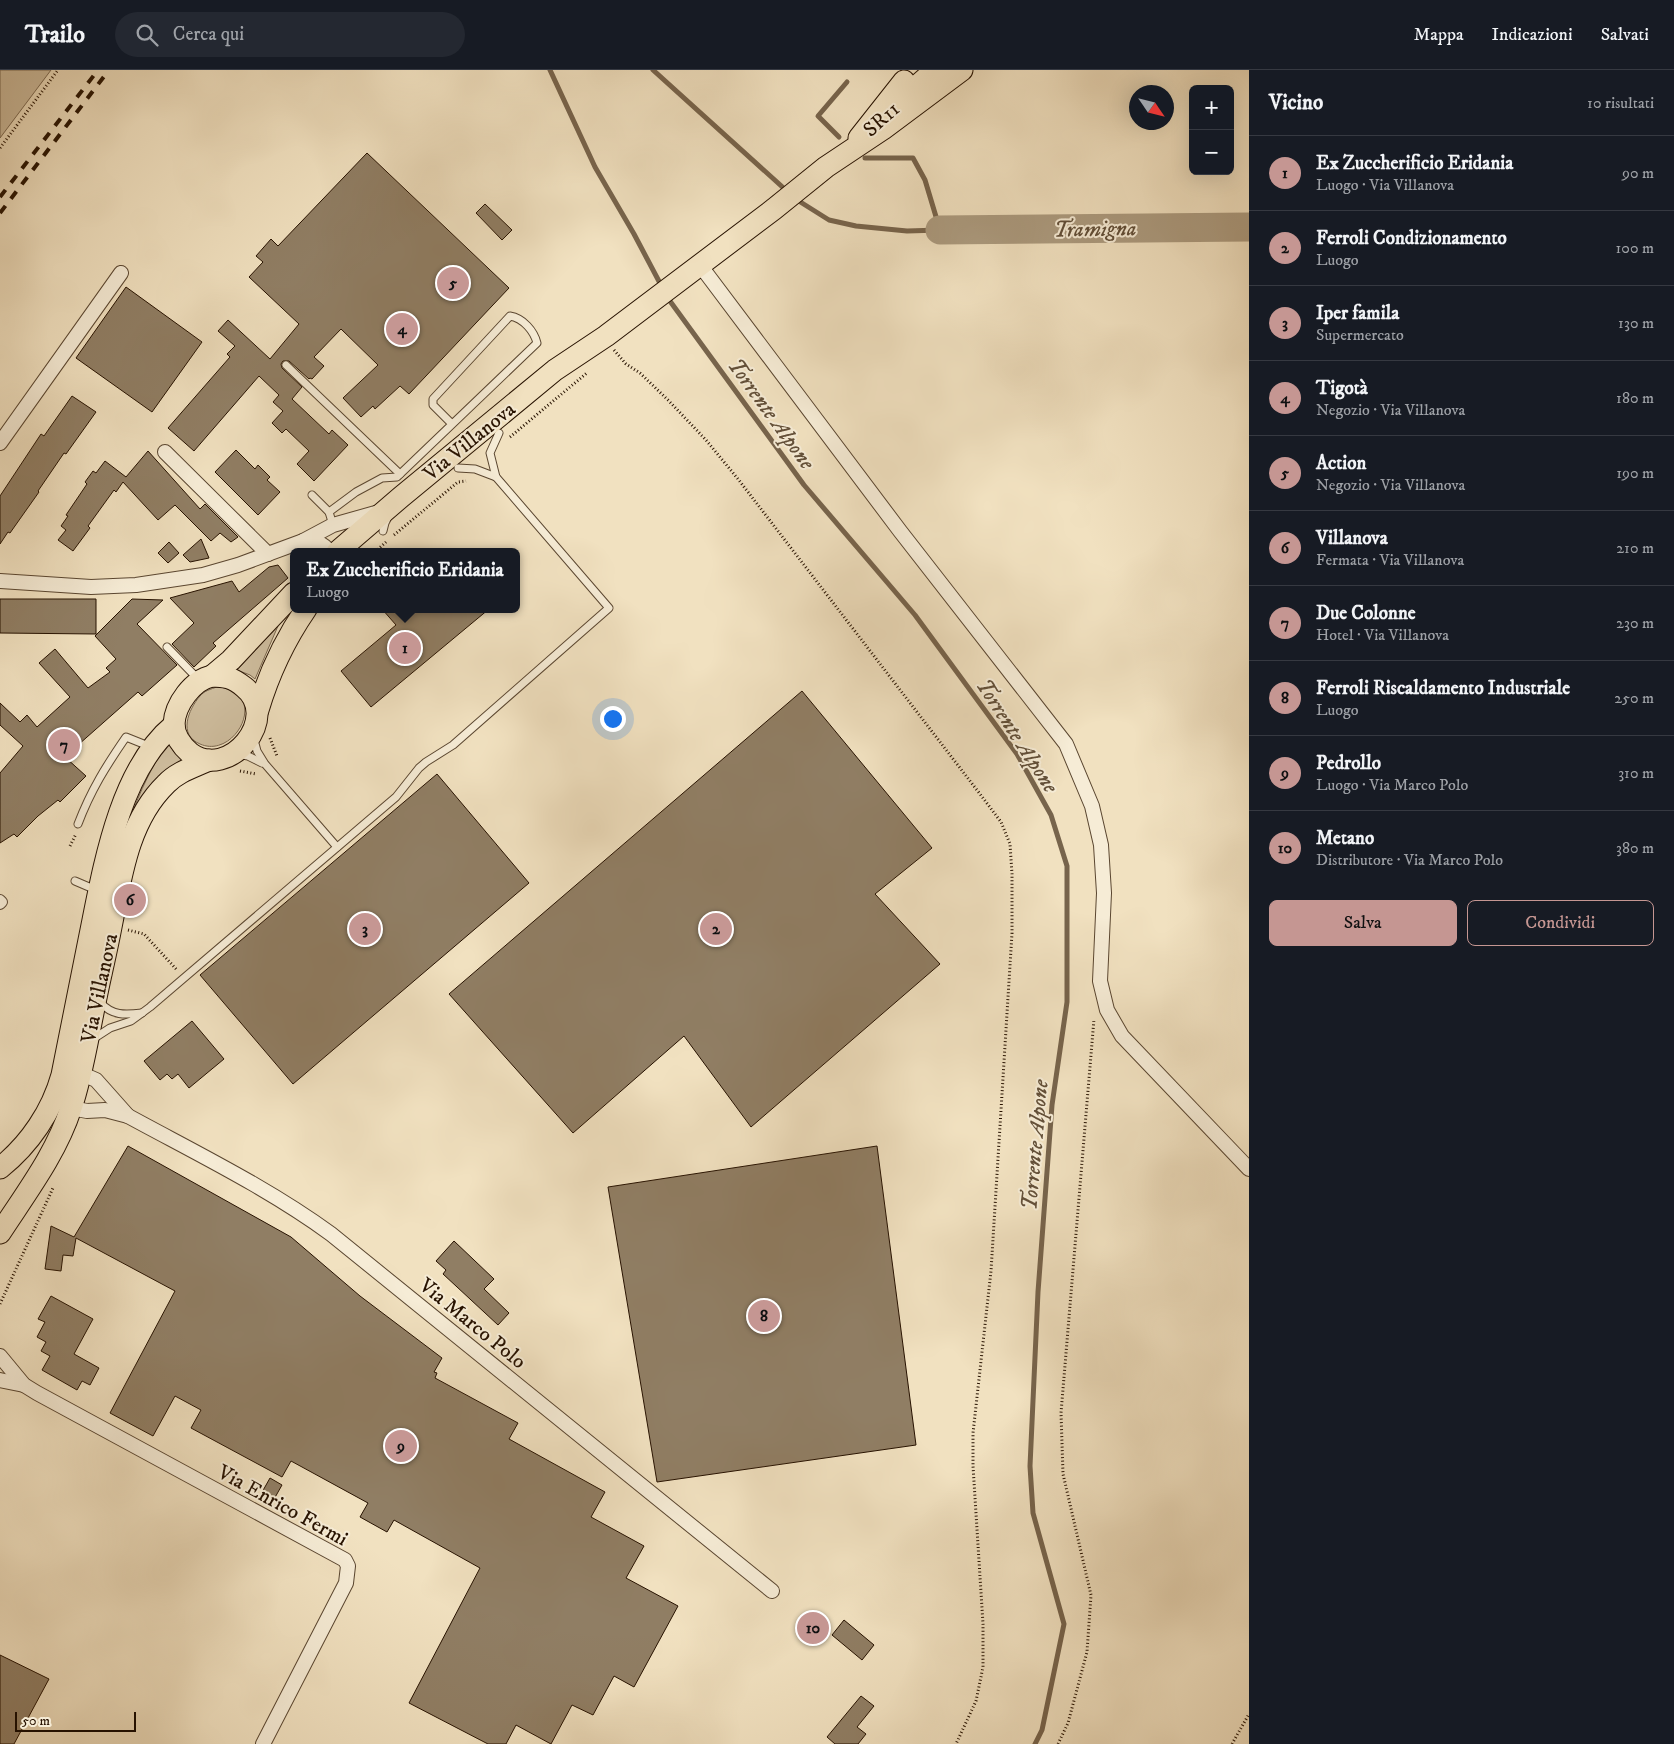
<!DOCTYPE html>
<html lang="it">
<meta charset="utf-8">
<style>
:root{--surface:#171b24;--page:#242831;--text:#f1f3f6;--muted:#9ea1a6;--line:#363941;--accent:#c59692}
body{margin:0;font-family:"IM FELL DW Pica",serif;background:var(--page);color:var(--text)}
.controls{position:absolute;right:15px;top:15px;display:grid;overflow:hidden;border-radius:8px;box-shadow:0 5px 20px #0002}
.controls button{width:45px;height:45px;display:grid;place-items:center;padding:0;border:0;border-bottom:1px solid var(--line);background:var(--surface);color:var(--text);font:25px sans-serif}
.compass{position:absolute;left:1129px;top:15px;width:45px;height:45px;border-radius:50%;background:var(--surface);box-shadow:0 5px 20px #0002;rotate:125deg}
.scale{position:absolute;left:15px;bottom:12px;width:121px;box-sizing:border-box;padding-left:5px;border:2px solid #271200;border-top:0;font-size:14px;line-height:18px;white-space:nowrap;color:#271200;-webkit-text-stroke:4px #f6ecd6;paint-order:stroke}
.you{position:absolute;left:612px;top:648px;width:18px;height:18px;margin:-12px;border:4px solid #fff;border-radius:50%;background:#1a73e8;box-shadow:0 0 0 8px #1a73e833}
.badge{display:grid;place-items:center;width:32px;height:32px;border-radius:50%;background:var(--accent);color:#111;font-size:16px;font-weight:700}
.pin{position:absolute;translate:-50% -50%;border:2px solid #fff;box-shadow:0 1px 5px #0006}
.popup{position:absolute;left:290px;top:478px;width:230px;height:65px;box-sizing:border-box;display:grid;place-content:center;border-radius:8px;background:var(--surface);filter:drop-shadow(0 1px 4px #0005);font-size:16px;white-space:nowrap;color:var(--muted)}
.popup b{font-size:19px;color:var(--text)}
.popup::after{content:'';position:absolute;left:50%;top:100%;margin-left:-10px;border:10px solid transparent;border-top-color:var(--surface)}
.list{margin:0;padding:0;list-style:none}
h2{display:flex;justify-content:space-between;align-items:center;height:65px;margin:0;padding:0 20px;font-size:21px}
h2 small{font-size:16px;font-weight:400;color:var(--muted)}
.list li{display:grid;grid-template-columns:32px 1fr auto;gap:15px;align-items:center;box-sizing:border-box;height:75px;padding:0 20px;border-top:1px solid var(--line)}
.list b{display:block;font-size:19px;white-space:nowrap}
.list p{margin:0;font-size:16px;white-space:nowrap;color:var(--muted)}
.list em{font-size:16px;font-style:normal;color:var(--muted)}
.actions{display:flex;gap:10px;padding:15px 20px}
.actions a{flex:1;padding:11px 0;border:1px solid var(--accent);border-radius:8px;text-align:center;font-size:18px;color:var(--accent)}
.actions .main{background:var(--accent);color:#111}
.icon{flex:none;width:28px;height:28px;fill:none;stroke:currentColor;stroke-width:2;stroke-linecap:round;stroke-linejoin:round}
.map{position:relative;flex:none;width:1249px;height:1674px;overflow:hidden}
header{display:flex;align-items:center;gap:30px;box-sizing:border-box;height:70px;padding:0 25px;background:var(--surface);border-bottom:1px solid var(--line)}
header strong{font-size:24px}
nav{display:flex;gap:28px;margin-inline-start:auto;font-size:18px}
.search{width:350px;height:45px;background:var(--page);display:flex;align-items:center;gap:12px;box-sizing:border-box;padding:0 18px;border-radius:28px;color:var(--muted);font-size:19px}
main{display:flex}
aside{flex:1;background:var(--surface)}
.map>svg:first-child{display:block}
</style>
<header>
<strong>Trailo</strong>
<div class="search"><svg class="icon" aria-label="search" viewBox="0 0 24 24"><circle cx="10" cy="10" r="6"/><path d="M15 15l6 6"/></svg>Cerca qui</div>
<nav><a>Mappa</a><a>Indicazioni</a><a>Salvati</a></nav>
</header>
<main>
<div class="map">
<svg width="1249" height="1674" viewBox="0 0 1249 1674">
<rect width="100%" height="100%" fill="#f1e1c0"/>
<filter id="stains"><feTurbulence type="fractalNoise" baseFrequency=".004" numOctaves="4"/><feColorMatrix values="0 0 0 0 .2 0 0 0 0 .09 0 0 0 0 .02 0 0 0 .5 -.17"/></filter>
<radialGradient id="worn" r=".72"><stop offset=".6" stop-color="#630" stop-opacity="0"/><stop offset="1" stop-color="#630" stop-opacity=".3"/></radialGradient>
<g fill="#cfbe9f" stroke="#7b6850">
<path d="M0 0H51L0 68Z"/>
<path d="M278 556 255 609 250 605 237 600Z"/>
<path d="M217 617C271 621 236 690 200 674 178 665 188 640 200 626 204 621 211 619 217 617Z"/>
<path d="M168 672 174 682 183 691C155 704 146 724 130 749 140 721 152 696 168 672Z"/>
</g>
<g fill="none" stroke-linecap="round" stroke-linejoin="round">
<g stroke="#77644c" stroke-width="5">
<path d="M550 0 595 97 634 164 662 217"/>
<path d="M653 0 788 122"/>
<path d="M839 67 818 46 847 12"/>
<path d="M794 128 829 150 856 156 907 161 940 160 925 110 913 88H865"/>
<path d="M667 227 804 415 915 545 1017 684 1051 745 1067 796V932L1052 1035 1038 1222 1030 1396 1033 1443 1064 1554 1042 1660 1035 1674"/>
</g>
<path stroke="#ac9b7f" stroke-width="29" d="M940 160 1249 157"/>
</g>
<g fill="#907e64" stroke="#271200">
<path d="M367 83 509 218 409 324 400 316 375 339 373 336 361 347 343 328 378 295 341 259 314 287 324 296 312 309 310 308 309 309 289 291H283L281 294 282 298 302 317 292 329 329 364 332 360 348 375 314 411 297 394 309 381 286 359 282 363 272 353 283 341 273 332 279 325 259 306 194 381 168 358 230 287 227 284 235 276 218 261 228 250 270 289 299 254 249 207 263 192 256 186 271 169 278 176Z"/>
<path d="M485 134 512 160 502 170 476 143Z"/>
<path d="M126 217 202 272 152 342 76 288Z"/>
<path d="M72 326 96 342 66 384 64 383 38 421 39 422 10 463 8 462 0 474V426L41 364 44 366Z"/>
<path d="M236 380 255 399 258 395 270 407 267 410 280 422 258 445 215 402Z"/>
<path d="M148 381 200 439 205 434 238 467 231 472 220 463 211 471 175 435 158 450 123 412 116 422 114 420 88 456 90 458 73 481 58 470 66 460 61 456 68 446 66 445 87 414 85 412 93 401 96 403 105 391 126 407Z"/>
<path d="M201 469 209 488 190 492 183 485Z"/>
<path d="M169 472 179 483 168 493 158 483Z"/>
<path d="M278 495 288 508 213 573 216 576 194 597 172 574 194 553 170 528 232 511 239 522 269 497Z"/>
<path d="M0 529H96V564L0 563Z"/>
<path d="M132 529 163 530 137 554 177 595 142 626 138 622 78 675 65 687 86 706 60 732 58 730 38 746 17 767 14 764 0 773V703L23 676 0 655V633L20 652 27 645 37 657 70 627 39 593 55 579 88 618 110 602 106 598 116 589 95 566Z"/>
<path d="M382 539H489L371 637 341 601 396 555Z"/>
<path d="M802 621 932 778 875 824 940 894 751 1057 684 966 573 1063 449 924Z"/>
<path d="M437 704 529 813 293 1014 200 905Z"/>
<path d="M192 951 224 989 189 1018 178 1004 172 1009 167 1004 160 1010 144 991Z"/>
<path d="M128 1076 291 1167 360 1226 442 1288 434 1302 437 1303 435 1308 518 1353 509 1369 605 1422 591 1447 644 1476 626 1508 678 1536 634 1617 614 1606 593 1645 572 1635 551 1674 516 1655 506 1674H488L409 1633 480 1498 394 1450 387 1462 360 1447 368 1433 291 1391 282 1407 191 1358 201 1340 175 1326 153 1366 110 1343 175 1221 76 1168 73 1186 63 1185 61 1201 45 1199 51 1156 74 1167Z"/>
<path d="M877 1076 916 1375 657 1412 608 1117Z"/>
<path d="M454 1171 494 1209 484 1219 509 1243 498 1255 443 1204 446 1200 436 1191Z"/>
<path d="M51 1226 93 1249 74 1284 99 1298 90 1315 82 1311 77 1320 42 1300 50 1286 41 1281 46 1272 37 1267 45 1252 38 1249Z"/>
<path d="M270 1408 282 1415 273 1431 261 1424Z"/>
<path d="M844 1550 874 1575 862 1590 832 1565Z"/>
<path d="M0 1585 49 1609 14 1674H0Z"/>
<path d="M861 1626 874 1636 857 1657 866 1664 858 1674H835L827 1667Z"/>
</g>
<g fill="none" stroke-linecap="round" stroke-linejoin="round">
<g stroke="#5a4630" stroke-width="9">
<g id="service">
<path d="M286 295 400 404"/>
<path d="M458 398 475 399 496 407"/>
<path d="M312 425 329 442 333 455"/>
<path d="M329 442 356 422 382 408 397 407 537 273C534 261 523 248 510 246L433 329V335L452 354"/>
<path d="M383 461 385 453 387 449"/>
<path d="M167 577 199 610"/>
<path d="M254 670 257 681 265 694 337 777"/>
<path d="M237 684 248 686 262 693"/>
<path d="M78 754C91 720 106 696 126 667L151 677"/>
<path d="M75 811 89 817 98 818"/>
<path d="M100 932C112 946 125 945 142 943"/>
<path d="M93 969 110 958 131 951 150 937 396 727 419 698 426 692 453 675 609 538 496 407 490 383 499 363"/>
</g>
</g>
<g stroke="#5a4630" stroke-width="12">
<path id="pedestrian" d="M0 830 2 832 0 834"/>
</g>
<g stroke="#5a4630" stroke-width="16">
<g id="minor">
<path d="M700 195 900 461 1066 674 1092 736 1101 775 1104 823 1100 911 1107 940 1122 966 1249 1099"/>
<path d="M0 373 121 203"/>
<path d="M165 382 268 484"/>
<path d="M303 471C316 471 322 472 330 482"/>
<path d="M0 511 91 517 136 515 203 505 238 495 303 471 333 455 379 442"/>
<path d="M80 1003 96 1010 128 1046"/>
<path d="M71 1038 87 1041 105 1040 128 1046C196 1083 268 1118 331 1164L772 1521"/>
<path d="M0 1286 24 1315 37 1323 345 1490 348 1496 346 1513 263 1674"/>
<path d="M0 1310 24 1315"/>
</g>
</g>
<g stroke="#271200" stroke-width="23">
<g id="primary">
<path d="M901 30 935 0"/>
<path d="M859 68 904 11"/>
<path d="M337 482 401 427 555 300 606 266 774 139 826 97 883 59 962 0"/>
<path d="M212 606C226 606 233 608 244 617 282 647 229 712 190 683 182 676 174 665 174 654 175 634 193 610 212 606Z"/>
<path d="M212 606 231 590 294 523"/>
<path d="M258 640C269 603 284 571 306 539"/>
<path d="M0 1098C30 1074 52 1041 62 1005 71 960 80 915 89 870 103 802 118 701 174 655"/>
<path d="M0 1163C26 1123 56 1084 71 1038 82 1005 87 972 94 938 99 911 106 884 111 857 121 807 128 751 166 714 177 702 194 697 209 690"/>
</g>
</g>
<g stroke="#271200" stroke-width="3" stroke-dasharray="1 2.5" stroke-linecap="butt">
<path d="M0 78 58 0"/>
<path d="M614 280 626 294 640 303 668 330 706 370 738 409 980 724 1001 752 1010 774 1012 804V863L991 1201 973 1363V1396L983 1554V1597L976 1631 956 1674"/>
<path d="M510 367 588 302"/>
<path d="M394 465 458 412 466 411"/>
<path d="M375 482 386 472"/>
<path d="M270 668 277 686"/>
<path d="M240 701 256 704"/>
<path d="M70 776 76 764"/>
<path d="M128 860 144 864 177 900"/>
<path d="M0 1234 53 1118"/>
<path d="M1058 1674 1068 1653 1087 1582 1091 1525 1063 1404 1061 1343 1094 949"/>
<path d="M1232 1674 1249 1644"/>
</g>
<use href="#service" stroke="#f6ecd6" stroke-width="7"/>
<use href="#pedestrian" stroke="#f6ecd6" stroke-width="10"/>
<use href="#minor" stroke="#f6ecd6" stroke-width="14"/>
<use href="#primary" stroke="#f1e1c0" stroke-width="21"/>
<g stroke="#271200" stroke-width="4" stroke-dasharray="9 9" stroke-linecap="butt">
<path d="M0 127 98 0"/>
<path d="M0 143 109 0"/>
</g>
</g>
<g text-anchor="middle" stroke-width="4" stroke-linejoin="round" paint-order="stroke">
<g font-size="21" fill="#271200" stroke="#f6ecd6">
<text transform="translate(881 49) rotate(-42)" y="7">SR11</text>
<text transform="translate(469 371) rotate(-39)" y="7">Via Villanova</text>
<text transform="translate(99 918) rotate(-78)" y="7">Via Villanova</text>
<text transform="translate(473 1253) rotate(39)" y="7">Via Marco Polo</text>
<text transform="translate(283 1435) rotate(29)" y="7">Via Enrico Fermi</text>
</g>
<g font-size="22" font-style="italic" fill="#635039" stroke="#f6ecd6">
<text transform="translate(1095 158) rotate(-1)" y="8">Tramigna</text>
<text transform="translate(772 343) rotate(54)" y="8">Torrente Alpone</text>
<text transform="translate(1018 665) rotate(57)" y="8">Torrente Alpone</text>
<text transform="translate(1034 1075) rotate(-85)" y="8">Torrente Alpone</text>
</g>
</g>
<rect width="100%" height="100%" filter="url(#stains)"/>
<rect width="100%" height="100%" fill="url(#worn)"/>
</svg>
<div class="controls">
<button>+</button>
<button>−</button>
</div>
<svg class="compass" viewBox="-18 -18 36 36"><path d="M0-13l5 13h-10z" fill="#e53935"/><path d="M0 13l5-13h-10z" fill="#9ea1a6"/></svg>
<div class="scale">50 m</div>
<div class="you"></div>
<div class="pin badge" style="left:405px;top:578px">1</div>
<div class="popup"><b>Ex Zuccherificio Eridania</b>Luogo</div>
<div class="pin badge" style="left:716px;top:859px">2</div>
<div class="pin badge" style="left:365px;top:859px">3</div>
<div class="pin badge" style="left:402px;top:259px">4</div>
<div class="pin badge" style="left:453px;top:213px">5</div>
<div class="pin badge" style="left:130px;top:830px">6</div>
<div class="pin badge" style="left:64px;top:675px">7</div>
<div class="pin badge" style="left:764px;top:1246px">8</div>
<div class="pin badge" style="left:401px;top:1376px">9</div>
<div class="pin badge" style="left:813px;top:1558px">10</div>
</div>
<aside>
<h2>Vicino<small>10 risultati</small></h2>
<ul class="list">
<li><span class="badge">1</span><div><b>Ex Zuccherificio Eridania</b><p>Luogo · Via Villanova</p></div><em>90 m</em></li>
<li><span class="badge">2</span><div><b>Ferroli Condizionamento</b><p>Luogo</p></div><em>100 m</em></li>
<li><span class="badge">3</span><div><b>Iper famila</b><p>Supermercato</p></div><em>130 m</em></li>
<li><span class="badge">4</span><div><b>Tigotà</b><p>Negozio · Via Villanova</p></div><em>180 m</em></li>
<li><span class="badge">5</span><div><b>Action</b><p>Negozio · Via Villanova</p></div><em>190 m</em></li>
<li><span class="badge">6</span><div><b>Villanova</b><p>Fermata · Via Villanova</p></div><em>210 m</em></li>
<li><span class="badge">7</span><div><b>Due Colonne</b><p>Hotel · Via Villanova</p></div><em>230 m</em></li>
<li><span class="badge">8</span><div><b>Ferroli Riscaldamento Industriale</b><p>Luogo</p></div><em>250 m</em></li>
<li><span class="badge">9</span><div><b>Pedrollo</b><p>Luogo · Via Marco Polo</p></div><em>310 m</em></li>
<li><span class="badge">10</span><div><b>Metano</b><p>Distributore · Via Marco Polo</p></div><em>380 m</em></li>
</ul>
<div class="actions"><a class="main">Salva</a><a>Condividi</a></div>
</aside>
</main>
